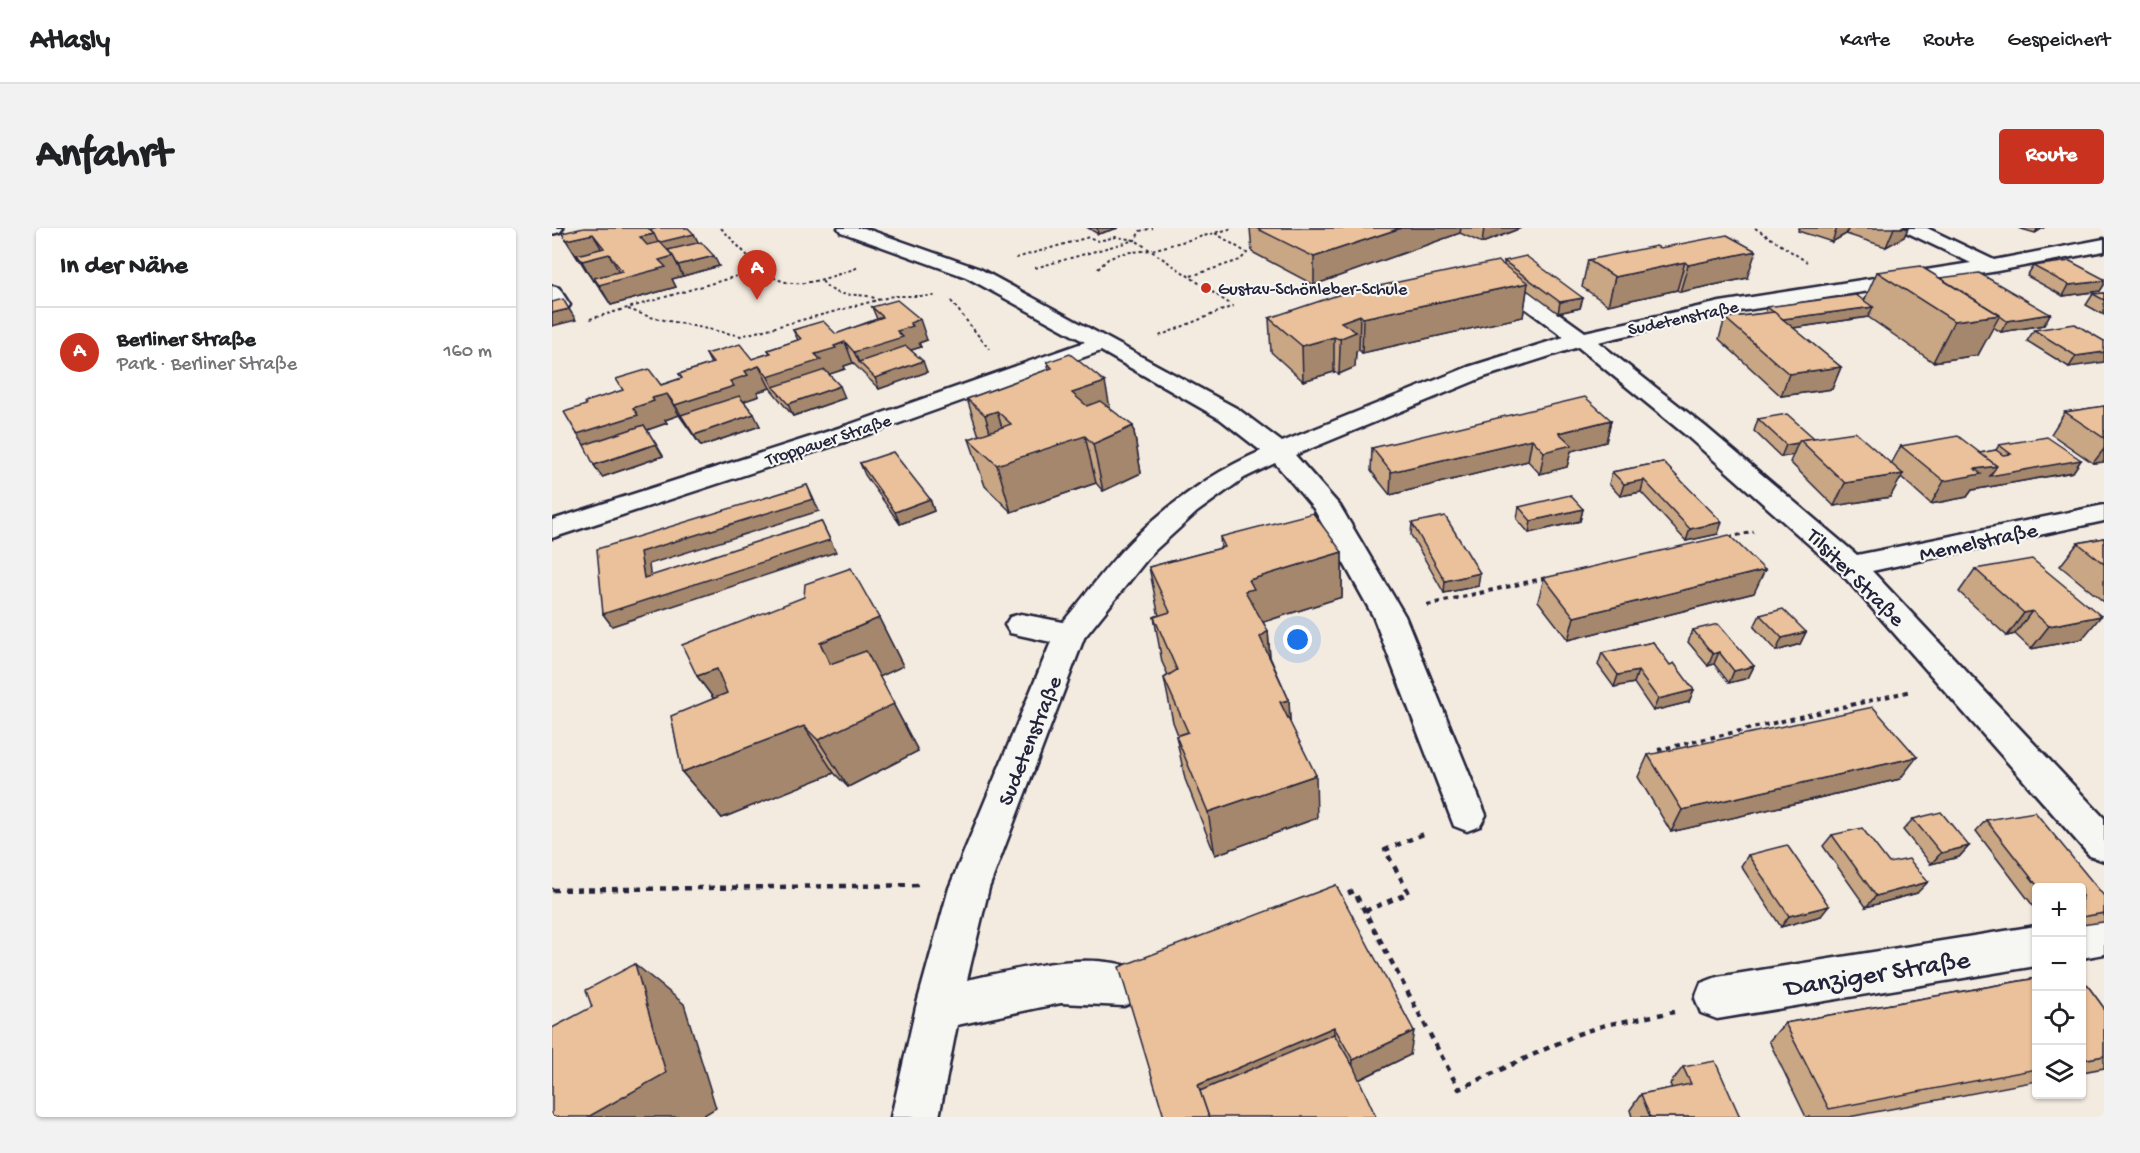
<!DOCTYPE html>
<html lang="de">
<meta charset="utf-8">
<style>
:root{--surface:#fff;--page:#f2f2f2;--text:#202124;--muted:#757577;--line:#e0e0e0;--accent:#c8321e}
body{margin:0;font-family:"Gochi Hand",sans-serif;background:var(--page);color:var(--text)}
.controls{position:absolute;right:18px;bottom:18px;display:grid;overflow:hidden;border-radius:6px;box-shadow:0 2px 4px #0004}
.controls button{width:54px;height:54px;display:grid;place-items:center;padding:0;border:0;border-bottom:2px solid var(--line);background:var(--surface);color:var(--text);font:30px sans-serif}
.you{position:absolute;left:746px;top:412px;width:21px;height:21px;margin:-15px;border:4px solid #fff;border-radius:50%;background:#1a73e8;box-shadow:0 0 0 9px #1a73e833}
.badge{display:grid;place-items:center;width:39px;height:39px;border-radius:50%;background:var(--accent);color:#fff;font-size:20px;font-weight:700}
.pin{position:absolute;translate:-50% -50px;filter:drop-shadow(0 2px 3px #0008)}
.pin::after{content:'';position:absolute;top:32px;width:21px;height:18px;background:inherit;clip-path:polygon(0 0,100% 0,50% 100%)}
.list{margin:0;padding:0;list-style:none}
h2{display:flex;justify-content:space-between;align-items:center;height:78px;margin:0;padding:0 24px;font-size:26px}
h2 small{font-size:20px;font-weight:400;color:var(--muted)}
.list li{display:grid;grid-template-columns:39px 1fr auto;gap:18px;align-items:center;box-sizing:border-box;height:90px;padding:0 24px;border-top:2px solid var(--line)}
.list b{display:block;font-size:22px;white-space:nowrap}
.list p{margin:0;font-size:20px;white-space:nowrap;color:var(--muted)}
.list em{font-size:20px;font-style:normal;color:var(--muted)}
.icon{flex:none;width:33px;height:33px;fill:none;stroke:currentColor;stroke-width:2;stroke-linecap:round;stroke-linejoin:round}
.map{position:relative;flex:none;width:1552px;height:889px;overflow:hidden;border-radius:6px}
header{display:flex;align-items:center;gap:36px;box-sizing:border-box;height:84px;padding:0 30px;background:var(--surface);border-bottom:2px solid var(--line)}
header strong{font-size:28px}
nav{display:flex;gap:33px;margin-inline-start:auto;font-size:21px}
.intro{display:flex;align-items:center;justify-content:space-between;box-sizing:border-box;height:144px;padding:0 36px}
h1{margin:0;font-size:42px}
.button{padding:15px 27px;border-radius:6px;background:var(--accent);color:#fff;font-size:21px;font-weight:700}
main{display:flex;gap:36px;padding:0 36px}
aside{flex:1;background:var(--surface);border-radius:6px;box-shadow:0 2px 4px #0004}
.map>svg:first-child{display:block}
</style>
<header>
<strong>Atlasly</strong>
<nav><a>Karte</a><a>Route</a><a>Gespeichert</a></nav>
</header>
<div class="intro"><h1>Anfahrt</h1><a class="button">Route</a></div>
<main>
<aside>
<h2>In der Nähe<small></small></h2>
<ul class="list">
<li><span class="badge">A</span><div><b>Berliner Straße</b><p>Park · Berliner Straße</p></div><em>160 m</em></li>
</ul>
</aside>
<div class="map">
<svg width="1552" height="889" viewBox="0 0 1552 889">
<rect width="100%" height="100%" fill="#f4ebe0"/>
<filter id="ink" filterUnits="userSpaceOnUse"><feTurbulence type="fractalNoise" baseFrequency=".0167" numOctaves="2"/><feDisplacementMap in="SourceGraphic" scale="12" xChannelSelector="R" yChannelSelector="G"/><feConvolveMatrix kernelMatrix="1 2 1 2 8 2 1 2 1" color-interpolation-filters="sRGB"/></filter>
<g filter="url(#ink)">
<g fill="none" stroke-linecap="round" stroke-linejoin="round">
<g stroke="#22223b" stroke-width="5">
<g id="minor">
<path d="M0 0H11L8 4 0 6Z"/>
<path d="M286 0H312L428 41 686 181 730 214 916 139 1012 109 934 51 931 47 934 43H948L1033 104 1168 74 1419 35 1354 4 1351 0H1375L1442 32 1552 11V23L1440 44 1168 86 1046 114 1154 199 1305 327 1552 277V293L1320 343 1552 590V633L1538 628 1289 345 1136 209 1026 119 932 149 743 227 788 278 853 388 934 587 928 598 915 603 902 598 821 388 762 281 723 235 692 250 645 284 600 325 532 410 437 660 415 752C468 741 535 721 587 742L594 757 587 772 572 778 509 775 405 797 387 889H339L364 779 397 660 499 414 458 405 453 397 458 389 469 386 511 394C534 367 555 337 580 312 618 275 661 244 709 223L668 191 549 123 314 207 0 310V292L296 197 533 114 414 49 289 4Z"/>
<path d="M0 58 7 60 18 77 15 81 8 83 0 80Z"/>
<path d="M1552 688V726L1530 730V692Z"/>
<path d="M1484 698V738L1165 791 1149 785 1143 770 1149 755 1165 749Z"/>
</g>
</g>
<g stroke="#22223b" stroke-width="2" stroke-dasharray="3 3" stroke-linecap="butt">
<path d="M169 0C225 58 226 69 307 39"/>
<path d="M1203 0 1255 34"/>
<path d="M464 30 537 9 546 13 564 9 583 12 681 78 607 108"/>
<path d="M483 40 583 12 588 3 601 0"/>
<path d="M546 41 556 31 570 25 600 22 681 0"/>
<path d="M639 48 688 32 695 25 663 5"/>
<path d="M270 53C288 75 305 61 327 72"/>
<path d="M399 73 437 121"/>
<path d="M76 81 98 89 189 108 341 68H384"/>
<path d="M38 91 209 41"/>
</g>
<path stroke="#22223b" stroke-width="3" stroke-dasharray="4 4" stroke-linecap="butt" d="M1177 309 1202 304"/>
<g stroke="#22223b" stroke-width="4" stroke-dasharray="4.5 4.5" stroke-linecap="butt">
<path d="M875 377 994 350"/>
<path d="M1106 522 1359 463"/>
</g>
<g stroke="#22223b" stroke-width="4.5" stroke-dasharray="6 6" stroke-linecap="butt">
<path d="M0 662 371 657"/>
<path d="M785 670 802 663 907 861 1026 806 1053 797 1122 784"/>
<path d="M813 683 857 665 833 622 876 604"/>
</g>
<use href="#minor" fill="#f6f6f2" fill-rule="evenodd"/>
</g>
<g fill="#c9a684" stroke="#22223b" stroke-width="1.5">
<path d="M536 0H566L546 6Z"/>
<path d="M698 0H969L930 15 908 5 762 57 700 24Z"/>
<path d="M1247 0H1356L1352 9 1334 19 1294 6 1280 14 1246 3Z"/>
<path d="M1466 0H1491L1483 5Z"/>
<path d="M10 5 142 6 146 14 167 38 120 51 124 59 59 77 43 53H41L37 47 27 31H26Z"/>
<path d="M1108 20 1195 50 1128 64 1125 62 1056 77 1030 59 1036 32Z"/>
<path d="M952 33 1031 70 1028 80 1006 85 975 62 971 89 810 125 807 122 804 123 803 139 787 146 782 144 751 153 719 124 717 90 952 37Z"/>
<path d="M1481 38 1552 51V57L1548 63 1511 68 1475 48Z"/>
<path d="M1325 44 1388 50 1498 86 1492 97 1449 104 1441 99 1426 127 1381 134 1316 89 1241 100 1289 139 1280 161 1229 168 1167 111 1173 90 1213 85 1215 79 1312 73Z"/>
<path d="M1552 65V87L1534 77 1541 66Z"/>
<path d="M320 79 375 112 367 115 369 119 359 122 375 144 327 161 301 135 292 138 293 141 277 146 293 170 241 188 218 160 205 164 207 168 192 173 208 198 149 218 127 187 113 192 115 195 95 202 111 228 50 249 42 237 109 157 130 150 127 146 159 136 154 126 200 131 218 125 216 122 246 112 241 102 284 106 325 91Z"/>
<path d="M1482 102 1552 113 1517 139 1475 113Z"/>
<path d="M495 134 581 198 589 245 551 263 544 255 459 284 433 258 417 211 427 208 415 171 497 141Z"/>
<path d="M1552 178V234L1541 235 1499 206 1513 184Z"/>
<path d="M1206 191 1339 236 1349 218 1428 225 1444 222 1447 217 1529 232 1521 244 1420 262 1415 269 1379 276 1349 249 1338 269 1282 278 1238 234 1241 227 1229 229 1202 203Z"/>
<path d="M1059 192 1054 214 1019 223 1015 239 988 246 976 233 838 267 819 243 820 220Z"/>
<path d="M1111 234 1166 306 1134 313 1089 264 1068 268 1057 256 1060 244Z"/>
<path d="M308 235 378 271 382 283 348 296 313 247Z"/>
<path d="M967 279 1031 281 1028 293 977 305 965 291Z"/>
<path d="M860 295 926 358 892 365 859 307Z"/>
<path d="M668 309 790 324V369L711 394 716 403 718 429 737 472 738 495 765 590 663 627 633 551 624 508 626 507 621 494 612 450 616 447 610 434 602 389 607 387 606 384 597 339 669 320Z"/>
<path d="M1552 310V374L1508 338 1526 315Z"/>
<path d="M1423 341 1530 411 1479 421 1463 406 1455 408 1407 364Z"/>
<path d="M992 350 1202 365 1016 412 986 373Z"/>
<path d="M1208 387 1254 404 1248 416 1224 423 1202 399Z"/>
<path d="M327 390 351 438 327 449 366 523 296 559 282 545 170 590 130 544 162 471 145 448Z"/>
<path d="M1141 402 1202 438 1196 450 1177 455 1162 436 1156 438 1136 414Z"/>
<path d="M1101 414 1137 474 1101 483 1082 455 1062 459 1046 437 1050 425Z"/>
<path d="M1096 527 1348 551 1119 604 1086 549Z"/>
<path d="M1361 591 1417 618 1407 629 1379 636 1351 602Z"/>
<path d="M1434 592 1552 668V693L1551 694 1530 697V660H1485V683L1424 603Z"/>
<path d="M1280 607 1337 635 1365 665 1314 679 1271 618Z"/>
<path d="M1196 627 1269 688 1229 699 1189 638Z"/>
<path d="M784 657 858 827 807 852 612 889Z"/>
<path d="M1485 750V853L1297 889H1254L1217 813 1233 795Z"/>
<path d="M1530 750 1552 780V840L1530 844Z"/>
<path d="M1131 839 1188 889H1080L1078 882 1089 866 1120 860 1118 856Z"/>
</g>
<g fill="#a4876c" stroke="#22223b" stroke-width="1.5">
<path d="M545 0H566L546 6Z"/>
<path d="M849 0H909L908 5 762 57V29Z"/>
<path d="M932 0H969L930 15Z"/>
<path d="M1285 0H1297L1294 6 1280 14Z"/>
<path d="M1342 0H1356L1352 9 1334 19Z"/>
<path d="M1486 0H1491L1483 5Z"/>
<path d="M41 6 52 25 25 27 27 31H26L14 12Z"/>
<path d="M102 6H142L147 16 98 29 88 9Z"/>
<path d="M1204 23 1195 50 1128 64 1136 37Z"/>
<path d="M57 26 68 46 41 53 30 33Z"/>
<path d="M121 28 131 48 120 51 124 59 59 77 47 57 107 32Z"/>
<path d="M162 28 167 38 131 48 126 37Z"/>
<path d="M1133 34 1125 62 1056 77 1063 49Z"/>
<path d="M1552 53V57L1548 63 1511 68 1517 57Z"/>
<path d="M976 55 971 89 810 125 811 90Z"/>
<path d="M1031 70 1028 80 1006 85 1008 74Z"/>
<path d="M1321 79 1316 89 1227 102 1231 91Z"/>
<path d="M17 81 24 92 0 98V85Z"/>
<path d="M1498 86 1492 97 1449 104 1455 93Z"/>
<path d="M808 87 807 122 804 123 803 139 787 146 789 94Z"/>
<path d="M1448 87 1426 127 1381 134 1402 93Z"/>
<path d="M368 91 375 112 367 115 369 119 356 123 307 134 302 124 345 103 358 95Z"/>
<path d="M782 109V144L751 153 750 118Z"/>
<path d="M293 114 301 135 292 138 293 141 275 147 221 159 216 149 282 118Z"/>
<path d="M1552 124V134L1517 139 1524 128Z"/>
<path d="M371 133 375 144 327 161 323 150Z"/>
<path d="M207 138 218 160 205 164 207 168 190 174 129 187 136 199 123 177 178 153 193 143Z"/>
<path d="M1289 139 1280 161 1229 168 1237 146Z"/>
<path d="M553 154 562 200 533 208 544 255 459 284 445 237 520 165Z"/>
<path d="M288 158 293 170 241 188 236 176Z"/>
<path d="M115 166 127 187 113 192 115 195 95 202 40 229 25 206 81 180 100 170Z"/>
<path d="M445 183 459 229 447 234 433 187Z"/>
<path d="M202 186 208 198 149 218 142 207Z"/>
<path d="M1059 192 1054 214 1019 223 1015 239 988 246 992 224 1007 205Z"/>
<path d="M581 198 589 245 551 263 541 216Z"/>
<path d="M980 211 976 233 838 267 839 244Z"/>
<path d="M1246 215 1241 227 1229 229 1234 217Z"/>
<path d="M104 216 111 228 50 249 42 237Z"/>
<path d="M1552 221V234L1541 235Z"/>
<path d="M1529 232 1521 244 1420 262 1415 269 1379 276 1392 253 1423 241 1445 238Z"/>
<path d="M1351 246 1338 269 1282 278 1293 255Z"/>
<path d="M1092 252 1089 264 1068 268 1072 256Z"/>
<path d="M255 257 267 283 97 336 100 362 92 350 88 324Z"/>
<path d="M378 271 382 283 348 296 343 284Z"/>
<path d="M1031 281 1028 293 977 305 979 293Z"/>
<path d="M269 293 284 324 60 398 51 386Z"/>
<path d="M1170 294 1166 306 1134 313 1138 301Z"/>
<path d="M790 324V369L705 396 693 363 697 352Z"/>
<path d="M1213 342 1202 365 1016 412 1022 389Z"/>
<path d="M928 345 926 358 892 365 893 353Z"/>
<path d="M1480 383 1463 406 1455 408 1472 385Z"/>
<path d="M1549 388 1530 411 1479 421 1497 398Z"/>
<path d="M327 390 351 438 327 449 366 523 296 559 266 512 278 436 268 415Z"/>
<path d="M716 403 719 447 708 409Z"/>
<path d="M1254 404 1248 416 1224 423 1230 410Z"/>
<path d="M1167 424 1162 436 1156 438 1161 426Z"/>
<path d="M1202 438 1196 450 1177 455 1182 443Z"/>
<path d="M165 441 199 488 180 495 145 448Z"/>
<path d="M1086 443 1082 455 1062 459 1066 447Z"/>
<path d="M1142 462 1137 474 1101 483 1106 471Z"/>
<path d="M737 472 739 516 728 474Z"/>
<path d="M252 498 282 545 170 590 130 544Z"/>
<path d="M1365 529 1348 551 1119 604 1130 582Z"/>
<path d="M764 547 765 590 663 627 656 584Z"/>
<path d="M1417 618 1407 629 1379 636 1389 625Z"/>
<path d="M1376 654 1365 665 1314 679 1324 668Z"/>
<path d="M1277 678 1269 688 1229 699 1237 688Z"/>
<path d="M83 736 132 776 164 880 149 889H36Z"/>
<path d="M782 799 781 824 654 880 646 857Z"/>
<path d="M862 803 858 827 800 855 801 832Z"/>
</g>
<g fill="#eac19a" stroke="#22223b" stroke-width="1.5">
<path d="M32 0H96L102 6 88 9 95 17 108 14 121 28 107 32 114 39 47 57 42 50 70 43 57 26 30 33 25 27 52 20 41 6 14 12 10 5Z"/>
<path d="M106 0H136L142 6 109 14H106L102 6 98 2Z"/>
<path d="M704 0H849L762 29Z"/>
<path d="M1175 7 1204 23 1136 37 1133 34 1063 49 1036 32 1104 18 1108 20Z"/>
<path d="M149 14 162 28 126 37 121 28 116 22Z"/>
<path d="M974 28 1031 70 1008 74 952 33Z"/>
<path d="M946 33 976 55 811 90 808 87 789 94 804 104 787 111 782 109 750 118 717 90 789 66Z"/>
<path d="M1518 33 1552 51V53L1517 57 1481 38Z"/>
<path d="M1368 38 1448 87 1402 93 1325 44Z"/>
<path d="M1427 45 1498 86 1455 93 1448 88V87L1388 50Z"/>
<path d="M1552 65V72L1541 66Z"/>
<path d="M1304 67 1321 79 1231 91 1215 79Z"/>
<path d="M11 71 17 81 0 85V74Z"/>
<path d="M345 72 368 91 358 95 361 98 345 103 351 109 302 124 293 114 282 118 284 120 263 126 269 132 216 149 207 138 193 143 196 147 178 153 182 158 123 177 115 166 100 170 102 173 81 180 86 187 25 206 12 184 34 177 33 174 71 162 64 151 97 141 109 157 130 150 127 146 161 135 154 126 188 116 200 131 219 125 216 122 249 111 241 102 271 93 284 106 331 89 320 79Z"/>
<path d="M1222 84 1289 139 1237 146 1173 90Z"/>
<path d="M1523 96 1552 113V124L1524 128 1482 102Z"/>
<path d="M354 118 371 133 323 150 307 134Z"/>
<path d="M518 126 553 154 520 165 535 178 548 173 581 198 541 216 533 208 445 237 417 211 459 196 445 183 433 187 415 171 500 140 495 134Z"/>
<path d="M273 142 288 158 236 176 221 159Z"/>
<path d="M187 168 202 186 142 207 129 187Z"/>
<path d="M1033 169 1059 192 1007 205 1020 217 992 224 980 211 839 244 820 220Z"/>
<path d="M1552 178V210L1513 184Z"/>
<path d="M1235 186 1262 210 1248 212 1246 215 1234 217 1206 191Z"/>
<path d="M92 197 104 216 42 237 32 217Z"/>
<path d="M1303 204 1351 246 1293 255 1248 212Z"/>
<path d="M1406 208 1445 238 1423 241 1429 246 1392 253 1349 218Z"/>
<path d="M1495 209 1529 232 1438 248 1445 238 1428 225 1444 222 1451 227 1459 226 1447 217Z"/>
<path d="M341 224 378 271 343 284 308 235Z"/>
<path d="M1111 234 1170 294 1138 301 1092 252 1072 256 1060 244Z"/>
<path d="M255 257 261 271 88 324 92 350 269 293 278 312 51 386 45 321Z"/>
<path d="M1018 267 1031 281 979 293 967 279Z"/>
<path d="M761 285 790 324 697 352 702 361 693 363 716 403 708 409 737 472 728 474 764 547 656 584 624 508 636 504 612 450 625 442 602 389 618 384 597 339 673 319 668 309Z"/>
<path d="M893 288 928 345 893 353 860 295Z"/>
<path d="M1177 307 1213 342 1022 389 992 350Z"/>
<path d="M1552 310V336L1526 315Z"/>
<path d="M1480 331 1549 388 1497 398 1480 383 1472 385 1423 341Z"/>
<path d="M299 340 327 390 268 415 278 436 314 423 342 476 266 512 252 498 130 544 119 488 175 465 165 441 145 448 130 417 252 369 253 356Z"/>
<path d="M1231 381 1254 404 1230 410 1208 387Z"/>
<path d="M1166 396 1202 438 1182 443 1167 424 1161 426 1141 402Z"/>
<path d="M1101 414 1118 437 1122 435 1142 462 1106 471 1086 443 1066 447 1050 425Z"/>
<path d="M1321 479 1365 529 1130 582 1096 527Z"/>
<path d="M1389 584 1417 618 1389 625 1361 591Z"/>
<path d="M1483 584 1552 668V685L1530 689V660H1487L1434 592Z"/>
<path d="M1310 600 1337 635 1357 631 1376 654 1324 668 1280 607Z"/>
<path d="M1235 617 1277 678 1237 688 1196 627Z"/>
<path d="M784 657 862 803 801 832 782 799 646 857 657 889H612L567 739Z"/>
<path d="M83 736 114 845 36 889H0V800L40 779 34 762Z"/>
<path d="M1485 750V841L1277 881 1233 795Z"/>
<path d="M1530 750 1552 780V828L1530 832Z"/>
<path d="M782 806 801 838 824 889H657L648 863Z"/>
<path d="M1163 833 1188 889H1098L1089 866 1139 856 1131 839Z"/>
</g>
</g>
<circle fill="#c8321e" stroke="#f6f6f2" stroke-width="2" cx="654" cy="60" r="6"/>
<g text-anchor="middle" stroke-width="4.5" stroke-linejoin="round" paint-order="stroke">
<g font-size="18" fill="#22223b" stroke="#f6f6f2" text-anchor="start">
<text x="666" y="66">Gustav-Schönleber-Schule</text>
</g>
<g font-size="18" fill="#22223b" stroke="#f6f6f2">
<text transform="translate(1131 89) rotate(-12)" y="6">Sudetenstraße</text>
<text transform="translate(276 211) rotate(-18)" y="6">Troppauer Straße</text>
</g>
<g font-size="22" fill="#22223b" stroke="#f6f6f2">
<text transform="translate(1426 312) rotate(-12)" y="8">Memelstraße</text>
<text transform="translate(1305 348) rotate(45)" y="8">Tilsiter Straße</text>
<text transform="translate(476 512) rotate(-68)" y="8">Sudetenstraße</text>
</g>
<g font-size="27" fill="#22223b" stroke="#f6f6f2">
<text transform="translate(1325 744) rotate(-9)" y="9">Danziger Straße</text>
</g>
</g>
</svg>
<div class="controls">
<button>+</button>
<button>−</button>
<button><svg class="icon" aria-label="locate" viewBox="0 0 24 24"><circle cx="12" cy="12" r="6"/><path d="M12 2v4M12 18v4M2 12h4M18 12h4"/></svg></button>
<button><svg class="icon" aria-label="layers" viewBox="0 0 24 24"><path d="M12 4l9 5-9 5-9-5zM3 14l9 5 9-5"/></svg></button>
</div>
<div class="you"></div>
<div class="pin badge" style="left:205px;top:72px">A</div>
</div>
</main>
